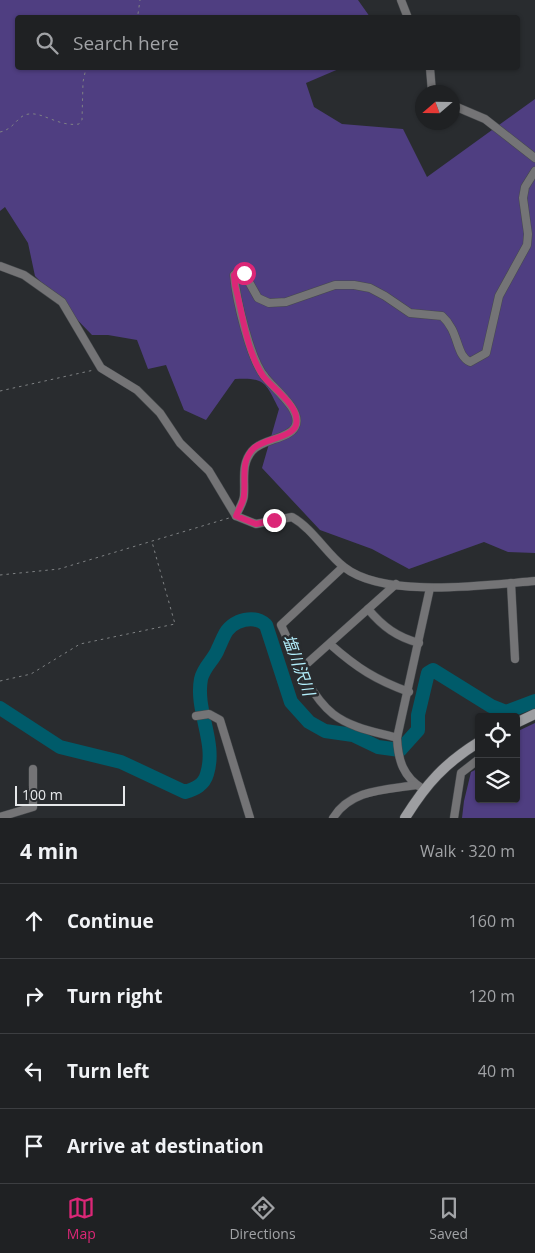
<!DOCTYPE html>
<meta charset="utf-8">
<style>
:root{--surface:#1f2123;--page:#27292b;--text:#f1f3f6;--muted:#a1a3a6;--line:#3c3e41;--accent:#db2777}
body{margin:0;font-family:"Open Sans","Noto Sans JP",sans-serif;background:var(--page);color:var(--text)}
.controls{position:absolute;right:15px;bottom:15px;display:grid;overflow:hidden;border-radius:5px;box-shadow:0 1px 4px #0004}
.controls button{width:45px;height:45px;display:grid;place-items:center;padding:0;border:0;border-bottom:1px solid var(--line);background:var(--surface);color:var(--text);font:25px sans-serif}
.compass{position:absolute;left:415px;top:85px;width:45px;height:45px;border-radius:50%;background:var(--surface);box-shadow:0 1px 4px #0004;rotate:250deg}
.scale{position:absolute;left:15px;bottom:12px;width:110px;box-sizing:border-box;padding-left:5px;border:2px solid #e6e8ea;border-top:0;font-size:14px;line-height:18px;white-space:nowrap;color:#e6e8ea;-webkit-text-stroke:4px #292c2f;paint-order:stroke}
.stop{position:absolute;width:15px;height:15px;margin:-11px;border:4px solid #db2777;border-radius:50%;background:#fff}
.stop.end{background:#db2777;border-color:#fff;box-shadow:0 1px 5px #0008}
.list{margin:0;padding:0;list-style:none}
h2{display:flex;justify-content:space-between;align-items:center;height:65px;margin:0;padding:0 20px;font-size:21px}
h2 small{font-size:16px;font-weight:400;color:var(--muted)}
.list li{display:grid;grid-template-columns:32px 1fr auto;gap:15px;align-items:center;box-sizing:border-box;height:75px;padding:0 20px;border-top:1px solid var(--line)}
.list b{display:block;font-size:19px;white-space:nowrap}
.list em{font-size:16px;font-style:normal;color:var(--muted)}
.icon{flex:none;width:28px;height:28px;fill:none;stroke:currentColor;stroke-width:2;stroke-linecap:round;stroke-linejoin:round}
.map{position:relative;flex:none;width:535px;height:818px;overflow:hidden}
.search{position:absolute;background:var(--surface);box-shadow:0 1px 4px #0004;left:15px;right:15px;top:15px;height:55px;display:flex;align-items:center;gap:12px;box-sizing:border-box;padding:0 18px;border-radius:5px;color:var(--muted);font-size:19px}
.sheet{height:365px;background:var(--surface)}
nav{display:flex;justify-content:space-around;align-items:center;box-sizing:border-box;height:70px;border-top:1px solid var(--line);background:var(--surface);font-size:14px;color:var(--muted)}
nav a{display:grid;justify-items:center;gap:2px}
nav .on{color:var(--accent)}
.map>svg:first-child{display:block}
</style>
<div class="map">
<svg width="535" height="818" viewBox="0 0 535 818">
<rect width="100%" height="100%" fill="#292c2f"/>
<g fill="#4f3e81">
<path d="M0 0H358L370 17 18 18V68H341L306 83 314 107 342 124 403 129 427 177 535 99V553L508 552 484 542 409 569 372 549 320 530 262 468 279 409C266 384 266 377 235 379L206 420 184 410 166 365 148 369 137 340 108 335H92L35 276 28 243 5 207 0 211Z"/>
<path d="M535 723V818H462L464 801 471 772 479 768V799H516V732Z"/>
</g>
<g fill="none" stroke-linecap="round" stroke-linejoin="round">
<path stroke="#005b6a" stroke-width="14" d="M0 708 60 747 121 762 185 792C195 789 204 785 207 774 217 742 195 711 201 679 204 666 214 660 218 649 224 637 225 628 238 622 248 618 258 618 266 625L291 702 309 722 325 731 353 735 378 747 400 750 418 730V715L428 673 433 670 491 706 506 712 535 701"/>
<g stroke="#474a4d" stroke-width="9">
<g id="minor">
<path d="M401 0 408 18"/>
<path d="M430 68 432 92"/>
<path d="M452 105 485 119 535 158"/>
<path d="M0 266 24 275 62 302 101 368 137 390 160 413 180 443 209 471 236 516 256 524 292 517C313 529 326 553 344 567 384 599 486 585 535 581"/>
<path d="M236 516C238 510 244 502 244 495 245 479 241 464 252 451 262 439 289 439 295 427 304 411 273 388 265 377 250 360 236 298 234 275L237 272 244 273 258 298 269 303 286 302 335 285H354L370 288 385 296 410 313 442 316C460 332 455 355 470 362L486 353 499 296 527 245 528 234 523 198 525 187 535 171"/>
<path d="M343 567 281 625C295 654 307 693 333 714 351 728 376 732 397 738"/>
<path d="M511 583 515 659"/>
<path d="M368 609C383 627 397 637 419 643"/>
<path d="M331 645C357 668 376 680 409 692"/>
<path d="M302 668 396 584"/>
<path d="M196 716 209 714 220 720 250 818"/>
<path d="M423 789C403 777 398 760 397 738L430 588"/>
<path d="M0 817 33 807V769"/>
<path d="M333 818C351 789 385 790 416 785"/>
<path d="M454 818 461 773 479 759"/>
</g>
</g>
<g stroke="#474a4d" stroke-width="11">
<g id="secondary">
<path d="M516 723 535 714"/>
<path d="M405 818C426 784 445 763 479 742"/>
</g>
</g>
<g stroke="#7f8284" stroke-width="1" stroke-dasharray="2.5 4" stroke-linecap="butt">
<path d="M133 18 138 14 140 0"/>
<path d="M0 132C15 129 17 115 29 114 43 112 59 127 79 124L82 120 83 82 86 68"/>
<path d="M0 391 94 370"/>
<path d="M0 575 59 569 229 518"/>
<path d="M0 681 31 674 80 644 175 624 152 542"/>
</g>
<use href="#minor" stroke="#747476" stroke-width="8"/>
<use href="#secondary" stroke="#9d9ea1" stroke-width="10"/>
</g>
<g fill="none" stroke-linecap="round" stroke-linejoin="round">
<path stroke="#db2777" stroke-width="6" d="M244 273 237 272 234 275 235 285C243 315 246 350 263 376 272 388 301 406 296 425 293 437 264 439 254 448 240 461 246 479 244 495 244 502 238 510 236 516L256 524 274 520"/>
</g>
<g text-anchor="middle" stroke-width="5" stroke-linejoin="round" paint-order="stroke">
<g font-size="16" font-style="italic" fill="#b3effc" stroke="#292c2f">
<text transform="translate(299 665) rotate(70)" y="6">塩川沢川</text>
</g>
</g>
</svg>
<div class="controls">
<button><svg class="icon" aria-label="locate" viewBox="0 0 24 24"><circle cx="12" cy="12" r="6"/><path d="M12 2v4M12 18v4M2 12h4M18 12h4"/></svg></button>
<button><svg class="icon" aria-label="layers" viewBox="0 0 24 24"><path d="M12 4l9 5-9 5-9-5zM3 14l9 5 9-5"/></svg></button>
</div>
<svg class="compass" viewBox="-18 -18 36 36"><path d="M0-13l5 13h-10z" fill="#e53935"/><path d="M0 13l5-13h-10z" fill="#a1a3a6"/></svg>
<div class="scale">100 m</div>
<div class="stop" style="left:244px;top:273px"></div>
<div class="stop end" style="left:274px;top:520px"></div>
<div class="search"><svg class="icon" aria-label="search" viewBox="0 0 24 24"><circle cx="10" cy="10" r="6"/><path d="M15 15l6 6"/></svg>Search here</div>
</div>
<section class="sheet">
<h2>4 min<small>Walk · 320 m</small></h2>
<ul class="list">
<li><svg class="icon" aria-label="ahead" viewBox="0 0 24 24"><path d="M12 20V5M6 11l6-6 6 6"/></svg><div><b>Continue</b></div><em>160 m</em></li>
<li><svg class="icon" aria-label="right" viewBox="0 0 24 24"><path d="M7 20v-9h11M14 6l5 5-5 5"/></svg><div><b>Turn right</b></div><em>120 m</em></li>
<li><svg class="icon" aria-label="left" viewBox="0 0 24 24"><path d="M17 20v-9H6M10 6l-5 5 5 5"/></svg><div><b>Turn left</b></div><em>40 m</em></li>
<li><svg class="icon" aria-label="arrive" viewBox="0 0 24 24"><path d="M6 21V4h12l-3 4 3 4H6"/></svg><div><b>Arrive at destination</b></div></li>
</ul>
</section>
<nav>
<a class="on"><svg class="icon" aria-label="map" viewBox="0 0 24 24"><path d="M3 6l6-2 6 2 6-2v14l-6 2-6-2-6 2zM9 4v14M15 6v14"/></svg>Map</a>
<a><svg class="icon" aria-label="directions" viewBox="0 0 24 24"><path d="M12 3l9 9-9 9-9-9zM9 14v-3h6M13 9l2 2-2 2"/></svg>Directions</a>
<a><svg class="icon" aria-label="saved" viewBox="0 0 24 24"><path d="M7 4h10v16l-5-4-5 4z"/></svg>Saved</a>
</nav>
